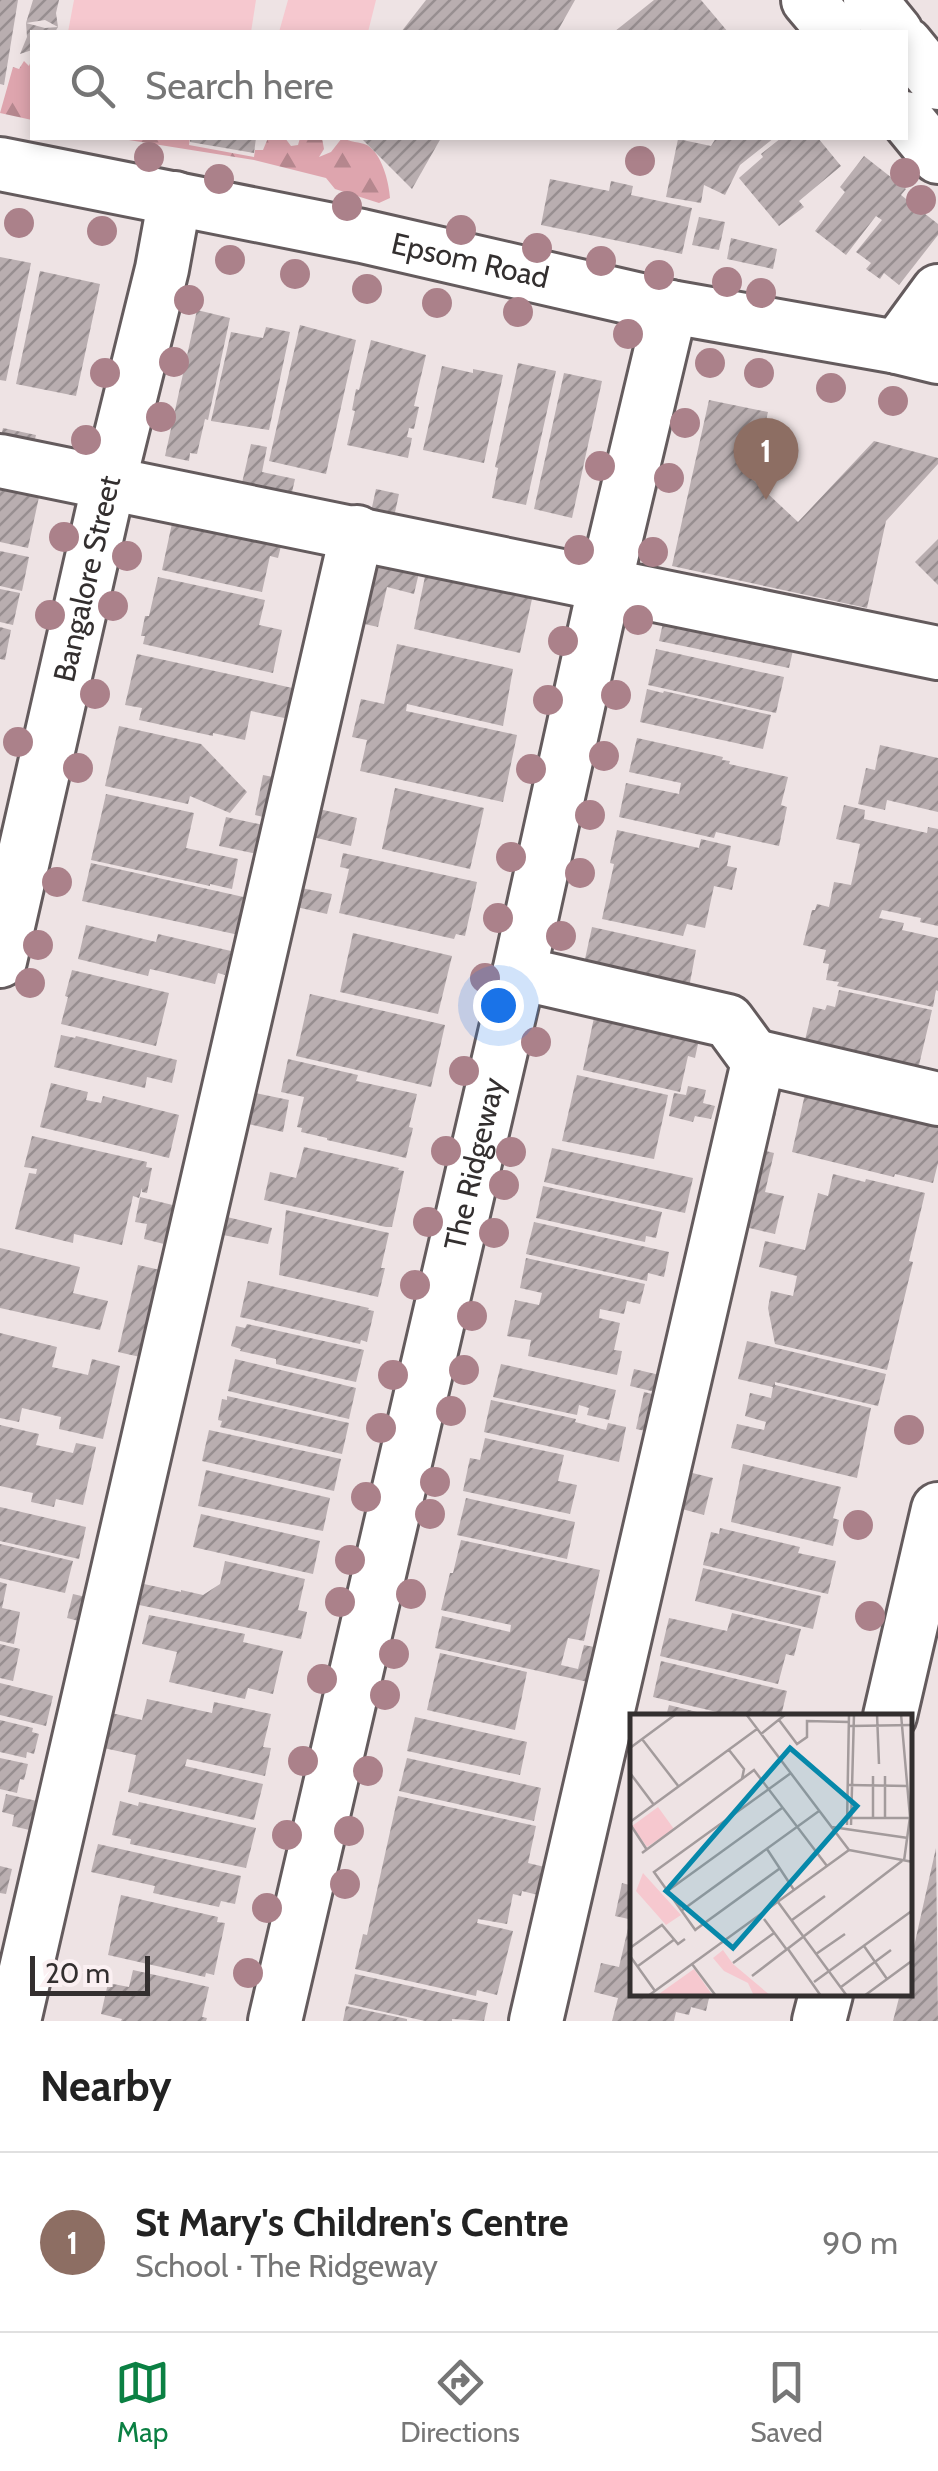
<!DOCTYPE html>
<meta charset="utf-8">
<style>
:root{--surface:#fff;--page:#f2f2f2;--text:#222;--muted:#767676;--line:#e0e0e0;--accent:#0b8043}
body{margin:0;font-family:Cabin,sans-serif;background:var(--page);color:var(--text)}
.scale{position:absolute;left:30px;bottom:25px;width:120px;box-sizing:border-box;padding-left:10px;border:5px solid #332f2f;border-top:0;font-size:28px;line-height:35px;white-space:nowrap;color:#332f2f;-webkit-text-stroke:8px #fbf0f2;paint-order:stroke}
.you{position:absolute;left:498px;top:1005px;width:35px;height:35px;margin:-25px;border:8px solid #fff;border-radius:50%;background:#1a73e8;box-shadow:0 0 0 15px #1a73e833}
.badge{display:grid;place-items:center;width:65px;height:65px;border-radius:50%;background:var(--accent);color:#fff;font-size:32px;font-weight:700}
.pin{position:absolute;translate:-50% -82px;filter:drop-shadow(0 2px 5px #0008)}
.pin::after{content:'';position:absolute;top:52px;width:35px;height:30px;background:inherit;clip-path:polygon(0 0,100% 0,50% 100%)}
.list{margin:0;padding:0;list-style:none}
h2{display:flex;justify-content:space-between;align-items:center;height:130px;margin:0;padding:0 40px;font-size:42px}
h2 small{font-size:32px;font-weight:400;color:var(--muted)}
.list li{display:grid;grid-template-columns:65px 1fr auto;gap:30px;align-items:center;box-sizing:border-box;height:180px;padding:0 40px;border-top:2px solid var(--line)}
.list b{display:block;font-size:38px;white-space:nowrap}
.list p{margin:0;font-size:32px;white-space:nowrap;color:var(--muted)}
.list em{font-size:32px;font-style:normal;color:var(--muted)}
.icon{flex:none;width:55px;height:55px;fill:none;stroke:currentColor;stroke-width:2;stroke-linecap:round;stroke-linejoin:round}
.map{position:relative;flex:none;width:938px;height:2021px;overflow:hidden}
.search{position:absolute;background:var(--surface);box-shadow:0 5px 15px #0003;left:30px;right:30px;top:30px;height:110px;display:flex;align-items:center;gap:25px;box-sizing:border-box;padding:0 35px;border-radius:0px;color:var(--muted);font-size:38px}
.sheet{height:310px;background:var(--surface)}
nav{display:flex;justify-content:space-around;align-items:center;box-sizing:border-box;height:140px;border-top:2px solid var(--line);background:var(--surface);font-size:28px;color:var(--muted)}
nav a{display:grid;justify-items:center;gap:5px}
nav .on{color:var(--accent)}
.map>svg:first-child{display:block}
</style>
<div class="map">
<svg width="938" height="2021" viewBox="0 0 938 2021">
<defs>
<pattern id="forest-firs" width="22" height="20" patternUnits="userSpaceOnUse" patternTransform="scale(2.5)"><rect width="22" height="20" fill="#dea5ae"/><path d="M5 1l3.5 6h-7zM16 11l3.5 6h-7z" fill="#b5878e"/></pattern>
<pattern id="building-hatch" width="6" height="6" patternUnits="userSpaceOnUse" patternTransform="scale(2.5)"><rect width="6" height="6" fill="#b9aeb0"/><path d="M-1 1l2-2M0 6l6-6M5 7l2-2" fill="none" stroke="#978e90"/></pattern>
</defs>
<rect width="100%" height="100%" fill="#eee3e4"/>
<g fill="url(#forest-firs)">
<path d="M32 58V120L0 113 13 67 19 69 24 61 29 66Z"/>
<path d="M116 138H190L189 145 254 157 255 150H263L268 138H285L291 146 298 145 300 138H322L324 149 319 157 331 152 342 138C350 142 360 142 367 145 382 154 389 182 390 198L379 203 335 189 326 178 254 160Z"/>
</g>
<g fill="#f6c8cf">
<path d="M74 0H256L251 32H68Z"/>
<path d="M288 0H376L368 32H279Z"/>
</g>
<g fill="url(#building-hatch)">
<path d="M0 0H18L4 85 0 84Z"/>
<path d="M33 0H59L56 13 58 27 45 20 26 23 45 28 58 27 55 32H32V50L20 54 27 37 26 23Z"/>
<path d="M426 0H575L557 32H401Z"/>
<path d="M654 0H701L728 32H614Z"/>
<path d="M190 138H256L254 153 190 142Z"/>
<path d="M361 138H441L412 189Z"/>
<path d="M716 138H774L740 165 725 195 704 185 701 203 666 197 678 139 711 146Z"/>
<path d="M781 138H818L841 166 799 201 804 207 779 226 739 178 763 157 761 154Z"/>
<path d="M864 156 906 189 901 195 938 224V235L899 285 884 273 880 279 866 269 871 263 856 252 882 220 876 216 846 255 815 231 845 192 840 187Z"/>
<path d="M550 179 609 191 611 181 633 186 631 195 692 208 682 254 541 225Z"/>
<path d="M699 217 725 222 719 250 692 245Z"/>
<path d="M731 238 777 249 773 269 727 259Z"/>
<path d="M0 257 31 263 6 381 0 380Z"/>
<path d="M40 271 100 284 76 396 16 384Z"/>
<path d="M197 310 230 318 208 420 205 419 197 454 190 453 189 461 165 456Z"/>
<path d="M300 325 356 340 326 474 269 461Z"/>
<path d="M266 327 290 332 269 430 211 421 231 332 263 338Z"/>
<path d="M371 340 426 355 414 406 419 407 414 429 409 428 407 437 412 438 408 458 347 445 355 411 352 410 356 389 359 390Z"/>
<path d="M518 363 556 371 526 505 492 498 498 468 495 467Z"/>
<path d="M442 366 473 373V369L503 375 484 463 423 450Z"/>
<path d="M564 373 602 381 572 518 534 509Z"/>
<path d="M709 400 768 412 752 479 798 522 874 441 938 458V464L886 521 867 608 672 566Z"/>
<path d="M3 428 36 435 35 439 70 447 66 467 0 440Z"/>
<path d="M251 444 267 447 262 472 295 479 287 514 254 507 259 487 242 483Z"/>
<path d="M0 474 42 483 28 548 0 542Z"/>
<path d="M376 489 399 494 390 535 367 530Z"/>
<path d="M174 514 283 538 278 558 270 556 262 592 162 570Z"/>
<path d="M938 539V585L915 562Z"/>
<path d="M0 551 29 557 22 591 0 586Z"/>
<path d="M367 552 421 564 414 594 387 587 378 627 351 621Z"/>
<path d="M427 567 534 590 520 653 414 629Z"/>
<path d="M158 577 265 600 259 625 282 630 273 673 143 644 145 636H141L145 616H149Z"/>
<path d="M0 589 20 593 13 625 0 622Z"/>
<path d="M666 609 796 637 789 668 659 641Z"/>
<path d="M0 627 11 630 5 660 0 659Z"/>
<path d="M397 644 513 669 503 726 407 704 406 711 517 735 503 802 360 771 367 740 352 737 361 699 384 704Z"/>
<path d="M656 649 784 677 776 713 648 685Z"/>
<path d="M137 654 306 691 299 721 251 711 245 740 213 733V736L139 720 142 708 125 705Z"/>
<path d="M647 689 663 693 664 691 771 715 763 749 640 722Z"/>
<path d="M119 726 201 744 247 792 230 813 190 796 188 804 105 786Z"/>
<path d="M637 738 723 757 722 760 730 761 729 764 788 777 781 805 787 807 779 846 716 832 714 838 619 817 626 783 679 794 681 783 629 772Z"/>
<path d="M880 745 938 758V812L887 800 885 810 858 804 866 768 875 770Z"/>
<path d="M263 775 293 781 284 822 255 815Z"/>
<path d="M395 788 484 808 470 869 382 849Z"/>
<path d="M106 794 194 813 186 848 238 859 232 889 210 884V886L91 860Z"/>
<path d="M844 805 865 810 864 819 927 833 928 827 938 829V926L920 922 921 918 882 910 879 918 904 923 902 930 938 938V991L936 990 933 1007 837 986 839 982 826 980 829 964 823 963 826 950 803 945 812 910H815L817 904 829 907 834 882 851 885 860 844 836 839Z"/>
<path d="M315 808 357 818 351 846 308 836Z"/>
<path d="M226 817 282 829 276 858 219 846Z"/>
<path d="M617 830 699 848 701 839 731 846 727 866 737 868 732 890 714 886 705 928 687 924 683 936 602 919 614 864 610 863Z"/>
<path d="M343 853 477 882 465 936 456 934 454 939 339 913 349 869 340 867Z"/>
<path d="M91 863 248 898 239 935 82 901Z"/>
<path d="M296 887 332 894 327 914 292 906Z"/>
<path d="M86 925 156 942 158 934 231 951 225 975 218 973 215 984 150 969 148 976 78 959Z"/>
<path d="M592 927 696 950 686 1004 580 982Z"/>
<path d="M353 933 452 956 438 1014 340 992Z"/>
<path d="M72 970 169 993 156 1046 61 1024 68 997 65 996Z"/>
<path d="M839 990 932 1010 915 1082 816 1051 817 1043 805 1040 813 1007 825 1010 827 1005 835 1007Z"/>
<path d="M310 994 445 1025 431 1087 296 1056Z"/>
<path d="M596 1008 701 1030 695 1058 688 1056 680 1092 583 1070Z"/>
<path d="M61 1035 75 1038 76 1036 177 1060 172 1083 147 1077 145 1088 54 1067Z"/>
<path d="M288 1059 358 1075 356 1081 417 1094 409 1127 413 1128 406 1158 327 1140V1138L301 1132 302 1128 297 1127 304 1097 281 1092Z"/>
<path d="M577 1075 668 1095 654 1159 562 1141Z"/>
<path d="M51 1083 88 1092 86 1100 101 1103 103 1096 179 1115 169 1158 40 1127Z"/>
<path d="M807 1085 938 1117V1163L933 1183 895 1174 894 1177 792 1152Z"/>
<path d="M688 1086 706 1090 703 1103 715 1106 711 1119 695 1116 693 1122 669 1116 674 1093 686 1095Z"/>
<path d="M251 1092 289 1100 283 1132 244 1123Z"/>
<path d="M760 1109 776 1113 766 1151 774 1153 765 1192 784 1196 775 1234 733 1224Z"/>
<path d="M32 1136 147 1162 146 1167 152 1168 147 1193 142 1192V1188L139 1198 133 1196 122 1245 74 1234 73 1243 15 1229 29 1173 36 1174 37 1169 24 1167Z"/>
<path d="M304 1147 399 1168 398 1170 404 1171 392 1227H386L264 1200 270 1172 296 1178Z"/>
<path d="M552 1148 693 1178 685 1213 544 1182Z"/>
<path d="M833 1174 865 1182 866 1179 925 1193 909 1261 913 1262 887 1370 775 1344 768 1308 771 1291 793 1296 797 1276 759 1267 765 1241 805 1250 818 1193 828 1196Z"/>
<path d="M543 1186 662 1212 656 1238 646 1236 645 1242 536 1218Z"/>
<path d="M140 1197 193 1210 184 1249 144 1239 147 1224 135 1222Z"/>
<path d="M286 1210 389 1233 381 1268H385L378 1297 279 1275Z"/>
<path d="M227 1217 272 1228 268 1244 223 1235Z"/>
<path d="M534 1222 669 1252 664 1277 648 1273 647 1281 526 1254Z"/>
<path d="M0 1248 80 1267 73 1293 108 1301 100 1330 0 1308Z"/>
<path d="M526 1258 645 1284 640 1304 627 1301 624 1314 600 1309 599 1318 620 1323 614 1350 622 1351 617 1375 528 1356 531 1340 507 1336 515 1300 539 1305 542 1293 520 1288Z"/>
<path d="M138 1265 178 1274 158 1361 118 1352Z"/>
<path d="M248 1281 369 1308 368 1310 374 1311 367 1342 361 1340 360 1344 240 1317Z"/>
<path d="M247 1324 364 1350 356 1382 276 1364V1359L240 1351 241 1349 231 1346 236 1326 245 1328Z"/>
<path d="M0 1333 57 1347 52 1367 88 1375 92 1359 120 1366 103 1439 59 1429 61 1417 22 1408 19 1422 0 1418Z"/>
<path d="M747 1341 886 1374 878 1406 775 1382V1385L871 1408 857 1478 731 1448 737 1424 764 1430 766 1422 745 1416 750 1393 771 1398 773 1387 738 1379Z"/>
<path d="M235 1359 356 1388 349 1419 228 1391Z"/>
<path d="M501 1364 616 1390 609 1420 587 1415 589 1408 579 1405 577 1415 493 1397Z"/>
<path d="M634 1369 664 1376 660 1393 630 1386Z"/>
<path d="M644 1392 673 1399 665 1435 636 1429Z"/>
<path d="M227 1396 349 1423 342 1454 220 1427 222 1421 218 1420 222 1399 227 1400Z"/>
<path d="M491 1400 576 1419 575 1422 606 1430 608 1423 626 1427 619 1462 484 1432Z"/>
<path d="M0 1425 39 1434 36 1445 73 1453 76 1443 96 1447 83 1505 56 1499 54 1507 31 1502 33 1493 0 1486Z"/>
<path d="M209 1430 341 1459 334 1491 202 1461Z"/>
<path d="M485 1438 564 1455 558 1481 577 1485 570 1514 463 1491 470 1458 480 1460Z"/>
<path d="M743 1464 841 1487 833 1518 839 1520 833 1546 731 1522Z"/>
<path d="M206 1470 330 1498 323 1531 198 1506Z"/>
<path d="M680 1470 713 1478 704 1515 671 1506Z"/>
<path d="M466 1498 575 1522 567 1559 457 1535Z"/>
<path d="M0 1507 86 1527 79 1559 0 1541Z"/>
<path d="M201 1514 320 1541 313 1574 193 1547Z"/>
<path d="M720 1528 800 1547 798 1553 836 1561 828 1594 703 1565 711 1532 719 1534Z"/>
<path d="M461 1540 600 1570 584 1641 568 1638 561 1665 578 1669 584 1645 614 1651 606 1686 435 1648 442 1616 510 1632 511 1625 441 1610 450 1573H453Z"/>
<path d="M0 1544 73 1561 65 1593 0 1578Z"/>
<path d="M225 1561 305 1579 298 1610 307 1612 301 1639 125 1602 130 1581 181 1592V1590L203 1595 220 1584Z"/>
<path d="M703 1568 821 1596 813 1629 695 1601Z"/>
<path d="M0 1582 7 1584 2 1608 20 1612 14 1644 0 1641Z"/>
<path d="M73 1594 107 1602 98 1642 75 1636 79 1621 67 1618Z"/>
<path d="M732 1613 801 1629 794 1656 786 1654 778 1684 660 1656 669 1618 727 1631Z"/>
<path d="M149 1615 245 1634 243 1642 283 1651 273 1694 248 1688 245 1699 169 1682 177 1652 142 1644Z"/>
<path d="M0 1644 20 1649 13 1681 0 1678Z"/>
<path d="M440 1653 527 1672 515 1730 427 1710Z"/>
<path d="M661 1661 787 1691 781 1716H734L653 1697Z"/>
<path d="M0 1683 53 1696 46 1726 0 1715Z"/>
<path d="M147 1699 212 1713 214 1702 271 1714 263 1747 271 1748 265 1776 187 1759 185 1766 263 1784 254 1820 128 1792 136 1755 99 1747 107 1712 142 1720Z"/>
<path d="M669 1705 709 1715 708 1716H666Z"/>
<path d="M415 1717 527 1742 520 1775 407 1751Z"/>
<path d="M0 1720 33 1728 32 1732 39 1734 34 1754 27 1752 26 1758 0 1752Z"/>
<path d="M0 1758 28 1764 24 1780 20 1779 17 1793 0 1789Z"/>
<path d="M407 1758 541 1788 534 1821 399 1791Z"/>
<path d="M6 1794 59 1806 34 1831 12 1826 14 1815 2 1812Z"/>
<path d="M398 1796 536 1826 528 1863 549 1868 542 1896 522 1891 521 1896 513 1894 507 1924 478 1919 477 1923 513 1931 497 1995 477 1990 476 1996 355 1969 363 1934 367 1935Z"/>
<path d="M120 1801 138 1806 139 1802 256 1828 246 1868 130 1844 131 1839 112 1835Z"/>
<path d="M98 1844 241 1876 235 1904 221 1901 219 1907 153 1893 155 1886 91 1872Z"/>
<path d="M936 1848 938 2021H893L900 1994H910V1950L913 1951Z"/>
<path d="M0 1866 12 1869 6 1894 0 1893Z"/>
<path d="M622 1883 633 1886V1920L615 1916Z"/>
<path d="M121 1895 218 1917 217 1922 225 1923 214 1975 206 1973 205 1977 108 1955Z"/>
<path d="M629 1924 633 1925V1994H710L706 2011 691 2007 689 2015 676 2012 674 2021H612L618 1998 594 1992 601 1963 619 1967Z"/>
<path d="M133 1970 209 1987 202 2017 207 2018 206 2021H121L122 2019 101 2014 108 1983 129 1987Z"/>
<path d="M355 1974 488 2003 484 2021 452 2019V2021H425L348 2004Z"/>
<path d="M346 2006 407 2019V2021H343Z"/>
</g>
<g fill="none" stroke-linecap="round" stroke-linejoin="round">
<g stroke="#645b5d" stroke-width="58">
<g id="minor">
<path d="M808 0 835 32"/>
<path d="M870 0 896 32"/>
<path d="M906 44 938 83"/>
<path d="M906 118 938 157"/>
<path id="s1" d="M0 164 362 236 671 307 897 347 938 357"/>
<path d="M897 347 938 291"/>
<path d="M0 461 938 653"/>
<path id="s2" d="M0 961 109 483 162 269 175 198"/>
<path d="M519 973 728 1021 758 1062 536 2021"/>
<path d="M758 1062 759 1057 938 1099"/>
<path d="M890 1716 938 1509"/>
<path d="M14 2021 357 532"/>
<path id="s3" d="M275 2021 519 973 605 584 671 307"/>
<path d="M819 2021 826 1994"/>
</g>
</g>
<use href="#minor" stroke="#fff" stroke-width="52"/>
</g>
<g fill="#ab818a">
<circle cx="149" cy="157" r="15"/>
<circle cx="640" cy="161" r="15"/>
<circle cx="905" cy="173" r="15"/>
<circle cx="219" cy="179" r="15"/>
<circle cx="921" cy="200" r="15"/>
<circle cx="347" cy="206" r="15"/>
<circle cx="19" cy="223" r="15"/>
<circle cx="461" cy="230" r="15"/>
<circle cx="102" cy="231" r="15"/>
<circle cx="537" cy="248" r="15"/>
<circle cx="230" cy="260" r="15"/>
<circle cx="601" cy="261" r="15"/>
<circle cx="295" cy="274" r="15"/>
<circle cx="659" cy="275" r="15"/>
<circle cx="727" cy="282" r="15"/>
<circle cx="367" cy="289" r="15"/>
<circle cx="761" cy="293" r="15"/>
<circle cx="189" cy="300" r="15"/>
<circle cx="437" cy="303" r="15"/>
<circle cx="518" cy="312" r="15"/>
<circle cx="628" cy="334" r="15"/>
<circle cx="174" cy="362" r="15"/>
<circle cx="710" cy="363" r="15"/>
<circle cx="105" cy="373" r="15"/>
<circle cx="759" cy="373" r="15"/>
<circle cx="831" cy="388" r="15"/>
<circle cx="893" cy="401" r="15"/>
<circle cx="161" cy="417" r="15"/>
<circle cx="685" cy="423" r="15"/>
<circle cx="86" cy="440" r="15"/>
<circle cx="600" cy="466" r="15"/>
<circle cx="669" cy="478" r="15"/>
<circle cx="64" cy="537" r="15"/>
<circle cx="579" cy="550" r="15"/>
<circle cx="653" cy="552" r="15"/>
<circle cx="127" cy="556" r="15"/>
<circle cx="113" cy="606" r="15"/>
<circle cx="50" cy="615" r="15"/>
<circle cx="638" cy="620" r="15"/>
<circle cx="563" cy="641" r="15"/>
<circle cx="95" cy="694" r="15"/>
<circle cx="616" cy="695" r="15"/>
<circle cx="548" cy="700" r="15"/>
<circle cx="18" cy="742" r="15"/>
<circle cx="604" cy="756" r="15"/>
<circle cx="78" cy="768" r="15"/>
<circle cx="531" cy="769" r="15"/>
<circle cx="590" cy="815" r="15"/>
<circle cx="511" cy="857" r="15"/>
<circle cx="580" cy="873" r="15"/>
<circle cx="57" cy="882" r="15"/>
<circle cx="498" cy="918" r="15"/>
<circle cx="561" cy="936" r="15"/>
<circle cx="38" cy="945" r="15"/>
<circle cx="485" cy="978" r="15"/>
<circle cx="30" cy="983" r="15"/>
<circle cx="536" cy="1042" r="15"/>
<circle cx="464" cy="1071" r="15"/>
<circle cx="446" cy="1151" r="15"/>
<circle cx="511" cy="1152" r="15"/>
<circle cx="504" cy="1185" r="15"/>
<circle cx="428" cy="1222" r="15"/>
<circle cx="494" cy="1233" r="15"/>
<circle cx="415" cy="1285" r="15"/>
<circle cx="472" cy="1316" r="15"/>
<circle cx="464" cy="1370" r="15"/>
<circle cx="393" cy="1375" r="15"/>
<circle cx="451" cy="1411" r="15"/>
<circle cx="381" cy="1428" r="15"/>
<circle cx="909" cy="1430" r="15"/>
<circle cx="435" cy="1482" r="15"/>
<circle cx="366" cy="1497" r="15"/>
<circle cx="430" cy="1514" r="15"/>
<circle cx="858" cy="1525" r="15"/>
<circle cx="350" cy="1560" r="15"/>
<circle cx="411" cy="1594" r="15"/>
<circle cx="340" cy="1602" r="15"/>
<circle cx="870" cy="1616" r="15"/>
<circle cx="394" cy="1654" r="15"/>
<circle cx="322" cy="1679" r="15"/>
<circle cx="385" cy="1695" r="15"/>
<circle cx="303" cy="1761" r="15"/>
<circle cx="368" cy="1771" r="15"/>
<circle cx="349" cy="1831" r="15"/>
<circle cx="287" cy="1835" r="15"/>
<circle cx="345" cy="1884" r="15"/>
<circle cx="267" cy="1908" r="15"/>
<circle cx="248" cy="1973" r="15"/>
</g>
<g text-anchor="middle" stroke-width="10" stroke-linejoin="round" paint-order="stroke">
<g font-size="30" fill="#332f2f" stroke="#fbf0f2">
<text dy="10" stroke="none"><textPath href="#s1" startOffset="480">Epsom Road</textPath></text>
<text dy="10" stroke="none"><textPath href="#s2" startOffset="392">Bangalore Street</textPath></text>
<text dy="10" stroke="none"><textPath href="#s3" startOffset="880">The Ridgeway</textPath></text>
</g>
</g>
<g transform="translate(630 1714)">
<rect width="282" height="282" fill="#eee3e4"/>
<path d="M28 93 44 115 17 133 2 112ZM13 159 51 201 36 211 6 177ZM93 236 103 250 141 282H124L118 269 94 257 83 244ZM64 255 83 282H26Z" fill="#f6c8cf"/>
<path fill="none" stroke="#a39b9c" stroke-width="2.5" d="M116 0 219 136M247 0 249 50M271 0 280 103 274 147M149 6 167 30 177 23V7L219 8M220 12 283 11M131 20 156 0M12 25 49 73M0 34 46 0M99 36 114 55 112 65M0 59 24 91M219 71 278 72M218 104H281M243 104V62M255 104V62M0 108 127 15M0 110 17 136M217 111 219 0M221 111 224 0M202 113 278 124M137 135 164 176M219 136 283 148M12 139 124 56 197 152M36 178 152 94M148 188 217 282M51 197 189 97M134 205 157 236M162 206 195 182M65 216 149 155M66 217 24 158 161 59M234 232 257 265M0 234 32 211 48 230 55 225M158 235 191 282M186 240 215 220M0 242 25 277M103 249 144 219M62 250 86 282M8 252 45 225M122 262 272 147M184 268 283 196M211 273 261 236M18 282 219 136M234 282 283 246"/>
<path fill="#0688aa" fill-opacity="0.15" stroke="#0688aa" stroke-width="5" d="M160 34 227 92 103 234 36 177Z"/>
<rect width="282" height="282" fill="none" stroke="#332f2f" stroke-width="5"/>
</g>
</svg>
<div class="scale">20 m</div>
<div class="you"></div>
<div class="pin badge" style="left:766px;top:500px;background:#8d6e63">1</div>
<div class="search"><svg class="icon" aria-label="search" viewBox="0 0 24 24"><circle cx="10" cy="10" r="6"/><path d="M15 15l6 6"/></svg>Search here</div>
</div>
<section class="sheet">
<h2>Nearby<small></small></h2>
<ul class="list">
<li><span class="badge" style="background:#8d6e63">1</span><div><b>St Mary's Children's Centre</b><p>School · The Ridgeway</p></div><em>90 m</em></li>
</ul>
</section>
<nav>
<a class="on"><svg class="icon" aria-label="map" viewBox="0 0 24 24"><path d="M3 6l6-2 6 2 6-2v14l-6 2-6-2-6 2zM9 4v14M15 6v14"/></svg>Map</a>
<a><svg class="icon" aria-label="directions" viewBox="0 0 24 24"><path d="M12 3l9 9-9 9-9-9zM9 14v-3h6M13 9l2 2-2 2"/></svg>Directions</a>
<a><svg class="icon" aria-label="saved" viewBox="0 0 24 24"><path d="M7 4h10v16l-5-4-5 4z"/></svg>Saved</a>
</nav>
